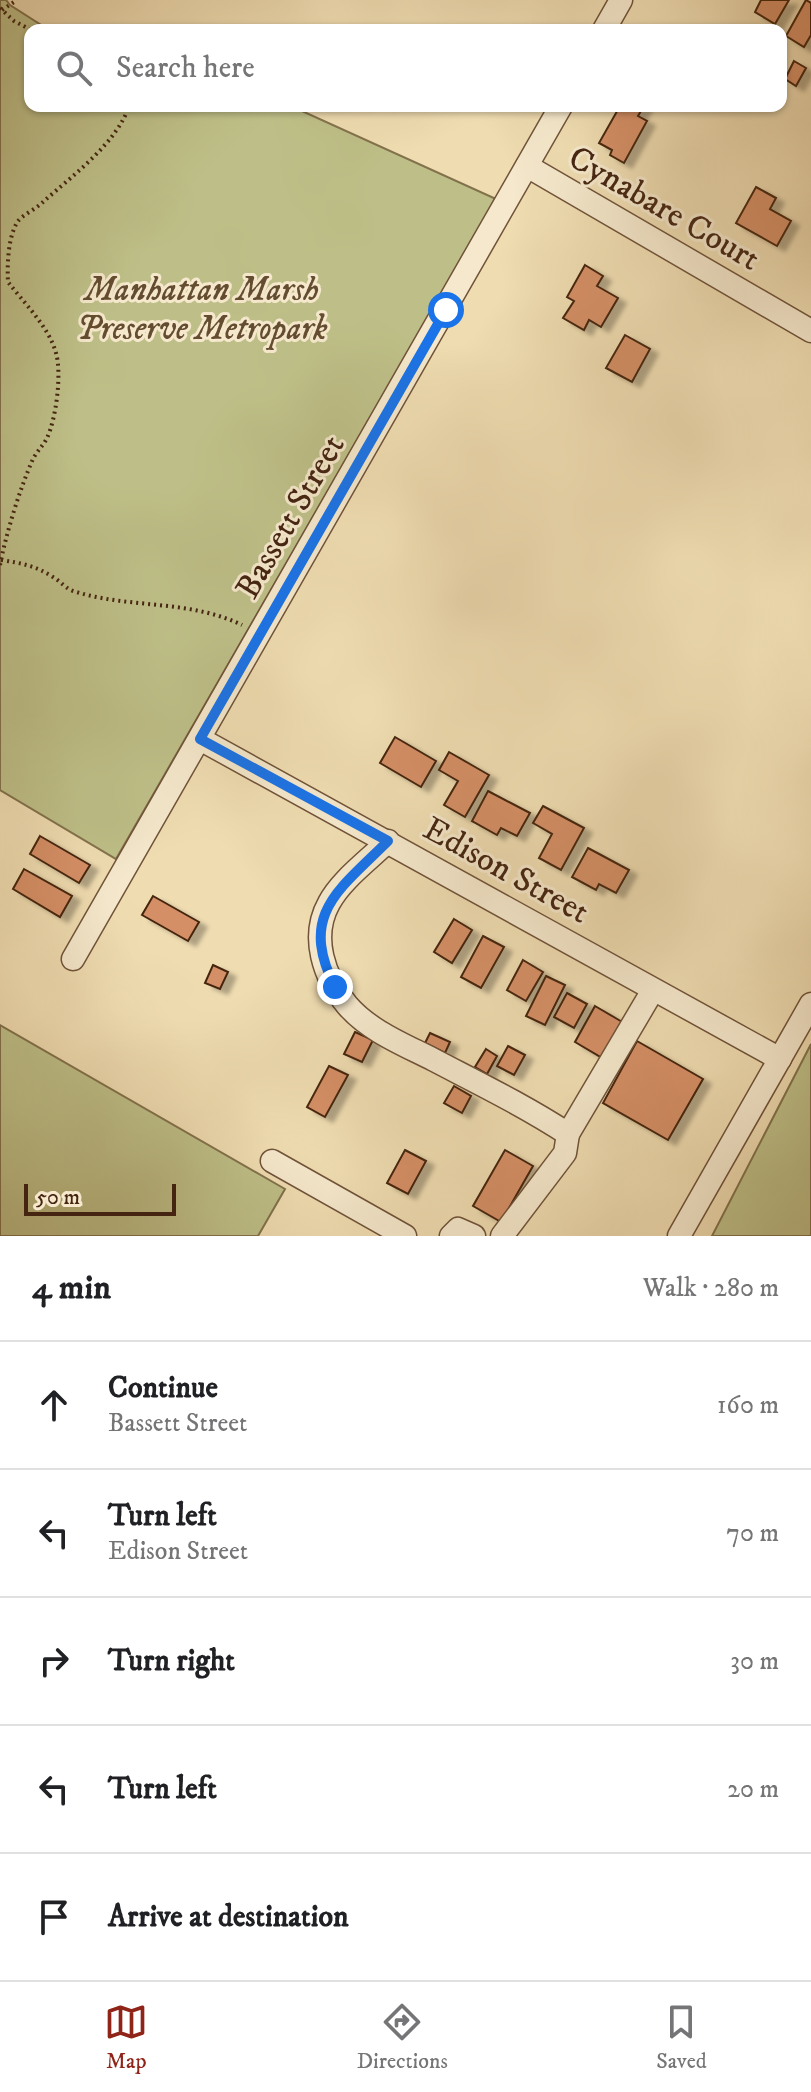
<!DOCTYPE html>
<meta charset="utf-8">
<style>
:root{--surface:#fff;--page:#f6f6f6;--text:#202124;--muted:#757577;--line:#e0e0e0;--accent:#8f2418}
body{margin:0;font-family:"IM FELL DW Pica",serif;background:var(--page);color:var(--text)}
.scale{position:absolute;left:24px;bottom:20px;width:152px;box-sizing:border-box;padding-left:8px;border:4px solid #452511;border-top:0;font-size:22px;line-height:28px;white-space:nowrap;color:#452511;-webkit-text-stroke:6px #f5e8cc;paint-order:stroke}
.stop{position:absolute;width:24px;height:24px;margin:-18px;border:6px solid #1a73e8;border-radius:50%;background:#fff}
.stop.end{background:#1a73e8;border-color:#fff;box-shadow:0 2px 8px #0008}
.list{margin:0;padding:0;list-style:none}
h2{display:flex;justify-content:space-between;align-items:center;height:104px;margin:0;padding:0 32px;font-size:34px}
h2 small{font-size:26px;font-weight:400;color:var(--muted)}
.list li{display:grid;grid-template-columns:52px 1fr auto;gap:24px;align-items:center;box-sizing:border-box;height:128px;padding:0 32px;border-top:2px solid var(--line)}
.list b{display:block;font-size:30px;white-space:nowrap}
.list p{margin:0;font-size:26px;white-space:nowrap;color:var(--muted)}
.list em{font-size:26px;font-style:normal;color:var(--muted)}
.icon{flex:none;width:44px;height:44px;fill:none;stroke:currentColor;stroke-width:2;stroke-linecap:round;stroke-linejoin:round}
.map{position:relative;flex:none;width:811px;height:1236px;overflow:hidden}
.search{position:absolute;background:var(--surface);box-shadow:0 2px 6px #0004;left:24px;right:24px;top:24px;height:88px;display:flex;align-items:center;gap:20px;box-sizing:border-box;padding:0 28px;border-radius:16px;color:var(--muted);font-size:30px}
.sheet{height:744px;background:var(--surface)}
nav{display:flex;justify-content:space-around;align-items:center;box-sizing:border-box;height:112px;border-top:2px solid var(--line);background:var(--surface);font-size:22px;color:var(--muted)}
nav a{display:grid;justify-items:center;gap:4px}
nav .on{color:var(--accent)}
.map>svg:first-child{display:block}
</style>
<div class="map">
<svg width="811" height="1236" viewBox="0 0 811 1236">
<defs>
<filter id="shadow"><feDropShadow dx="8" dy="5" stdDeviation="2" flood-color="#0004"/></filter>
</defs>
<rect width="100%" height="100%" fill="#efdcb1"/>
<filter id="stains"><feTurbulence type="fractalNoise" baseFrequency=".0025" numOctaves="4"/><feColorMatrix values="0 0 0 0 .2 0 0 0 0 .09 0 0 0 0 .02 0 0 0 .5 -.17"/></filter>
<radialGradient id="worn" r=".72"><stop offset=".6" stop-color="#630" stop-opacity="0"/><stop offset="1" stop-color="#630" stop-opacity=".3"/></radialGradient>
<g fill="#bebf88" stroke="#82724c" stroke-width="2">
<path d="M0 0H6L10 5 49 30H30V106H291L496 199 116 859 0 790Z"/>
<path d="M0 1025 285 1189 258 1236H0Z"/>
<path d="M811 1044V1236H712Z"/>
</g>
<g fill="#d58f66" stroke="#452511" stroke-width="2" filter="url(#shadow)">
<path d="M761 0H789L775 24 755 12Z"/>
<path d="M806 0 811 3V35L804 47 786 36Z"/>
<path d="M794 61 806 68 796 86 785 79Z"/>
<path d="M620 106H644L638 116 647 121 624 163 610 155 612 150 599 143Z"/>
<path d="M756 187 776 198 770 209 791 221 777 246 736 223Z"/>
<path d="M585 265 603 276 597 286 618 298 601 327 589 320 584 330 563 318 574 301 567 297Z"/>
<path d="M625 335 650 349 632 382 606 368Z"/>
<path d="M395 737 436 761 421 787 380 763Z"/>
<path d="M449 752 489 775 465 817 444 805 458 781 439 770Z"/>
<path d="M488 791 530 813 517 836 501 828 497 835 472 821Z"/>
<path d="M543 806 584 828 561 870 539 858 552 834 533 823Z"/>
<path d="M40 836 90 865 79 883 30 854Z"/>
<path d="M588 848 629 870 616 893 599 884 596 890 572 877Z"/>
<path d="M24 869 72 896 60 917 13 889Z"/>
<path d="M153 896 199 922 188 941 142 915Z"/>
<path d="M454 919 472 930 452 963 434 952Z"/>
<path d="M483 936 504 947 481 988 461 977Z"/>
<path d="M523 960 543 972 526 1001 507 990Z"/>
<path d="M213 965 228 972 220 989 205 983Z"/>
<path d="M546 976 565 985 545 1025 526 1016Z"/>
<path d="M567 993 587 1004 574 1028 554 1017Z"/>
<path d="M595 1006 624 1023 604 1059 575 1042Z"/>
<path d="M355 1032 373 1040 362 1062 344 1054Z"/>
<path d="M430 1033 450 1042 445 1053 425 1043Z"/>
<path d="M637 1041 703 1079 668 1140 603 1103Z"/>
<path d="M508 1046 525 1055 514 1075 497 1066Z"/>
<path d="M486 1049 497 1056 487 1074 475 1067Z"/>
<path d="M329 1066 348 1075 325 1117 307 1107Z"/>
<path d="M454 1086 471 1096 462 1113 444 1103Z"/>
<path d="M405 1150 426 1161 408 1194 387 1183Z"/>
<path d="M505 1150 533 1166 501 1222 473 1206Z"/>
</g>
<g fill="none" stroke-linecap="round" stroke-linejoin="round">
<g stroke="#705339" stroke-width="25">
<g id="minor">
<path d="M604 30 621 0"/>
<path d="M527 166 811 331"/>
<path d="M200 739 780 1059"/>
<path d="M388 841C369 860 341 880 329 903 310 937 324 977 347 1005 369 1031 405 1045 434 1060 480 1084 525 1106 568 1134L653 990"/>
<path d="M73 959 561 106"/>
<path d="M272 1161 405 1236"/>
<path d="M451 1236 458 1229 474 1236"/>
<path d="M502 1236 565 1153 568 1134"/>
<path d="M679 1236 811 1004"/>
</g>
</g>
<g stroke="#452511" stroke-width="4" stroke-dasharray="2 4" stroke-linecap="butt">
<path d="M0 8 14 21 31 30"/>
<path d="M2 10 17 0"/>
<path d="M1 560C21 563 36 566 53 577 60 581 65 588 73 591 129 609 188 599 242 625"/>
<path d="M0 565C6 534 20 488 33 459 37 451 43 446 47 438 56 419 62 374 56 353 49 327 24 303 8 282 7 265 8 236 18 221 24 214 36 209 43 202 72 176 117 143 129 106"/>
</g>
<use href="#minor" stroke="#f5e8cc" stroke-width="22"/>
</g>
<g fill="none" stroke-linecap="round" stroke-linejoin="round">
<path stroke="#1a73e8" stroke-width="10" d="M335 987C298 914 339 890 388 841L200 739 446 310"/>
</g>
<g text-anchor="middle" stroke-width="6" stroke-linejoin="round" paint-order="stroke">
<g font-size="34" fill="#452511" stroke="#f5e8cc">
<text transform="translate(665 207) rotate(30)" y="12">Cynabare Court</text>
<text transform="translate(289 516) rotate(-60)" y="12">Bassett Street</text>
<text transform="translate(507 869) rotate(29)" y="12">Edison Street</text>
</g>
<g font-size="34" font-style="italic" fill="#634c2f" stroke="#f5e8cc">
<text x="202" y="300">Manhattan Marsh<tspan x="202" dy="39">Preserve Metropark</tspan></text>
</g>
</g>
<rect width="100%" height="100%" filter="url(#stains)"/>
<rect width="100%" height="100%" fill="url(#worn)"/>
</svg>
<div class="scale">50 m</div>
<div class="stop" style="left:446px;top:310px"></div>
<div class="stop end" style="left:335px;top:987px"></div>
<div class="search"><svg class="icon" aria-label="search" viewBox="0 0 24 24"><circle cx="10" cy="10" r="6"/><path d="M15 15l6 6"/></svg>Search here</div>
</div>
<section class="sheet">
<h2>4 min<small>Walk · 280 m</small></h2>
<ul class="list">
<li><svg class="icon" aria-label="ahead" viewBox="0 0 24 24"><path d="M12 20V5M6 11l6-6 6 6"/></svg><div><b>Continue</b><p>Bassett Street</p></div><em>160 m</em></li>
<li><svg class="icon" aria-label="left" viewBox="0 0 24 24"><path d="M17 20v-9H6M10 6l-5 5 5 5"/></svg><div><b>Turn left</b><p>Edison Street</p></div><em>70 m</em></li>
<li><svg class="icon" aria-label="right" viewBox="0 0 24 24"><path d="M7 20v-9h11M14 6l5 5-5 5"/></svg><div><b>Turn right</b></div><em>30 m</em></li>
<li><svg class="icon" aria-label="left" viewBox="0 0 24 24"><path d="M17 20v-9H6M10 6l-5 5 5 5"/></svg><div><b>Turn left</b></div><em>20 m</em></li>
<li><svg class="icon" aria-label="arrive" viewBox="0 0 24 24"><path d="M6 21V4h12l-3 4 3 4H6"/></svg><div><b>Arrive at destination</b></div></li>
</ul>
</section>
<nav>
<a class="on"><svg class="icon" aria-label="map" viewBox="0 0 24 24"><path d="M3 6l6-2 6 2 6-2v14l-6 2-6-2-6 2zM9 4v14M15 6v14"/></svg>Map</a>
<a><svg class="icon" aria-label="directions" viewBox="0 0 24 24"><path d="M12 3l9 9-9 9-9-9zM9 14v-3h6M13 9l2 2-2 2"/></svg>Directions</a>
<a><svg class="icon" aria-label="saved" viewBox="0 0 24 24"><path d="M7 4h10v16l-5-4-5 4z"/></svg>Saved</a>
</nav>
